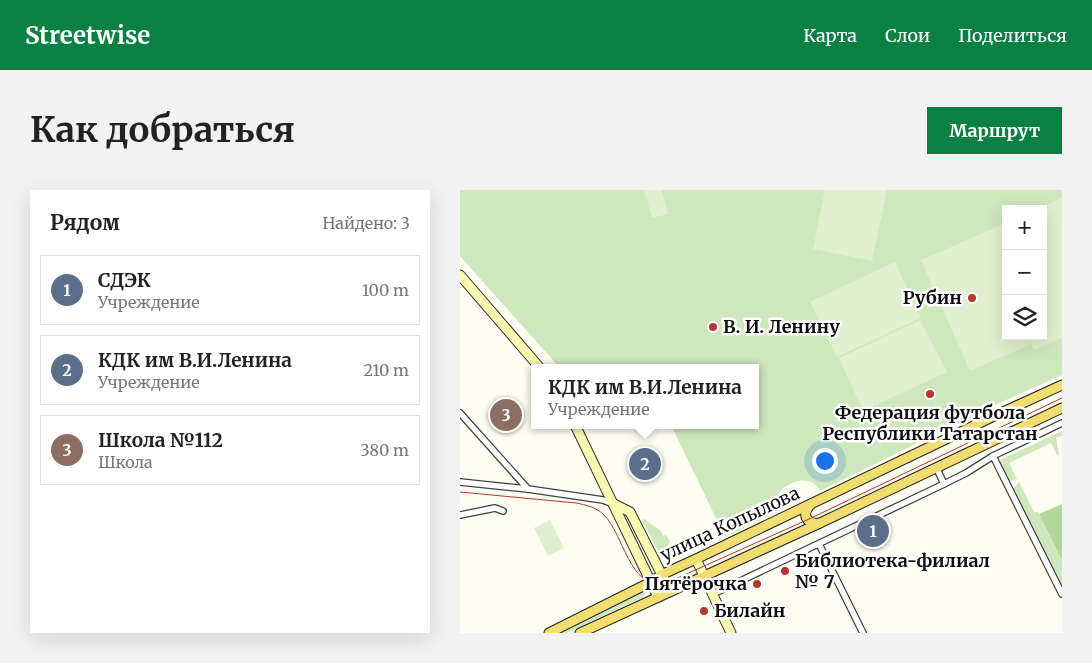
<!DOCTYPE html>
<html lang="ru">
<meta charset="utf-8">
<style>
:root{--surface:#fff;--page:#f2f2f2;--text:#222;--muted:#767676;--line:#e0e0e0;--accent:#0b8043}
body{margin:0;font-family:Merriweather,serif;background:var(--page);color:var(--text)}
.controls{position:absolute;right:15px;top:15px;display:grid;overflow:hidden;border-radius:0px;box-shadow:0 5px 20px #0002}
.controls button{width:45px;height:45px;display:grid;place-items:center;padding:0;border:0;border-bottom:1px solid var(--line);background:var(--surface);color:var(--text);font:25px sans-serif}
.you{position:absolute;left:364px;top:270px;width:18px;height:18px;margin:-12px;border:4px solid #fff;border-radius:50%;background:#1a73e8;box-shadow:0 0 0 8px #1a73e833}
.badge{display:grid;place-items:center;width:32px;height:32px;border-radius:50%;background:var(--accent);color:#fff;font-size:16px;font-weight:700}
.pin{position:absolute;translate:-50% -50%;border:2px solid #fff;box-shadow:0 1px 5px #0006}
.popup{position:absolute;left:71px;top:174px;width:228px;height:65px;box-sizing:border-box;display:grid;place-content:center;border-radius:0px;background:var(--surface);filter:drop-shadow(0 1px 4px #0005);font-size:16px;white-space:nowrap;color:var(--muted)}
.popup b{font-size:19px;color:var(--text)}
.popup::after{content:'';position:absolute;left:50%;top:100%;margin-left:-10px;border:10px solid transparent;border-top-color:var(--surface)}
.list{margin:0;padding:0;list-style:none}
h2{display:flex;justify-content:space-between;align-items:center;height:65px;margin:0;padding:0 20px;font-size:21px}
h2 small{font-size:16px;font-weight:400;color:var(--muted)}
.list li{display:grid;grid-template-columns:32px 1fr auto;gap:15px;align-items:center;box-sizing:border-box;height:70px;margin:0 10px 10px;padding:0 10px;border:1px solid var(--line);border-radius:0px}
.list b{display:block;font-size:19px;white-space:nowrap}
.list p{margin:0;font-size:16px;white-space:nowrap;color:var(--muted)}
.list em{font-size:16px;font-style:normal;color:var(--muted)}
.icon{flex:none;width:28px;height:28px;fill:none;stroke:currentColor;stroke-width:2;stroke-linecap:round;stroke-linejoin:round}
.map{position:relative;flex:none;width:602px;height:443px;overflow:hidden;border-radius:0px}
header{display:flex;align-items:center;gap:30px;box-sizing:border-box;height:70px;padding:0 25px;background:var(--accent);color:#fff}
header strong{font-size:24px}
nav{display:flex;gap:28px;margin-inline-start:auto;font-size:18px}
.intro{display:flex;align-items:center;justify-content:space-between;box-sizing:border-box;height:120px;padding:0 30px}
h1{margin:0;font-size:35px}
.button{padding:12px 22px;border-radius:0px;background:var(--accent);color:#fff;font-size:18px;font-weight:700}
main{display:flex;gap:30px;padding:0 30px}
aside{flex:1;background:var(--surface);border-radius:0px;box-shadow:0 5px 20px #0002}
.map>svg:first-child{display:block}
</style>
<header>
<strong>Streetwise</strong>
<nav><a>Карта</a><a>Слои</a><a>Поделиться</a></nav>
</header>
<div class="intro"><h1>Как добраться</h1><a class="button">Маршрут</a></div>
<main>
<aside>
<h2>Рядом<small>Найдено: 3</small></h2>
<ul class="list">
<li><span class="badge" style="background:#5c6f8a">1</span><div><b>СДЭК</b><p>Учреждение</p></div><em>100 m</em></li>
<li><span class="badge" style="background:#5c6f8a">2</span><div><b>КДК им В.И.Ленина</b><p>Учреждение</p></div><em>210 m</em></li>
<li><span class="badge" style="background:#8d6e63">3</span><div><b>Школа №112</b><p>Школа</p></div><em>380 m</em></li>
</ul>
</aside>
<div class="map">
<svg width="602" height="443" viewBox="0 0 602 443">
<rect width="100%" height="100%" fill="#fefdf2"/>
<g fill="#cee7bd" fill-rule="evenodd">
<path d="M0 0H602V185L526 219 360 301C357 296 354 292 348 291 337 288 318 297 317 309 316 313 318 317 319 321L265 347 211 235H295V178H100L0 66ZM546 19H583V146H546Z"/>
<path d="M602 241V246L596 248 599 264 597 265 591 253 549 273 557 289 549 291 548 289 540 274V271L542 269Z"/>
<path d="M559 292 574 322H579V324L602 370V398L553 299Z"/>
<path d="M184 329 201 341 203 346 206 345 210 352 201 367 182 330Z"/>
<path d="M183 402 185 404 183 407 107 443H97Z"/>
</g>
<path fill="#b1d79d" d="M602 314V370L579 324Z"/>
<g fill="#e0efce">
<path d="M184 0H202L208 24 192 28Z"/>
<path d="M365 0H427L412 71 353 59Z"/>
<path d="M602 8V148L574 160 571 154 510 181 461 70 546 33V146H583V19H577Z"/>
<path d="M435 72 461 128 377 167 350 112Z"/>
<path d="M460 130 487 182 403 221 379 168Z"/>
<path d="M90 330 104 358 88 366 74 338Z"/>
</g>
<g fill="none" stroke-linecap="round" stroke-linejoin="round">
<g stroke="#424242" stroke-width="8">
<g id="street">
<path d="M0 223 68 299"/>
<path d="M533 266 602 404"/>
<path d="M477 279 484 294"/>
<path d="M0 292 68 299 143 310 153 314"/>
<path d="M0 325 35 318 43 321"/>
<path d="M359 354 403 443"/>
<path d="M253 404 484 294 506 283 533 266 602 233"/>
</g>
</g>
<g stroke="#313131" stroke-width="11">
<g id="secondary">
<path d="M0 85 80 178"/>
<path d="M115 235 198 407"/>
<path d="M154 314 170 322 210 401"/>
<path d="M236 369 271 443"/>
</g>
</g>
<g stroke="#202020" stroke-width="11">
<g id="primary">
<path d="M351 314C341 324 346 335 360 333"/>
<path d="M89 443 191 392 201 385 236 369 530 228 602 195"/>
<path d="M120 443 360 333 602 218"/>
</g>
</g>
<use href="#street" stroke="#fff" stroke-width="5.5"/>
<use href="#secondary" stroke="#faf9b1" stroke-width="9"/>
<use href="#primary" stroke="#f0de70" stroke-width="9"/>
<path stroke="#b7362f" stroke-width="1" d="M0 302 116 313C126 315 136 317 144 325 163 343 170 400 204 394L347 330 602 208"/>
</g>
<g fill="#b7362f" stroke="#fff" stroke-width="2">
<circle cx="512" cy="108" r="5"/>
<circle cx="253" cy="137" r="5"/>
<circle cx="470" cy="204" r="5"/>
<circle cx="325" cy="381" r="5"/>
<circle cx="297" cy="394" r="5"/>
<circle cx="244" cy="421" r="5"/>
</g>
<g text-anchor="middle" stroke-width="5" stroke-linejoin="round" paint-order="stroke">
<g font-size="18" font-weight="bold" fill="#0f0f0f" stroke="#fff" text-anchor="start">
<text x="502" y="114" text-anchor="end">Рубин</text>
<text x="263" y="143">В. И. Ленину</text>
<text x="470" y="229" text-anchor="middle">Федерация футбола<tspan x="470" dy="21">Республики Татарстан</tspan></text>
<text x="335" y="377">Библиотека-филиал<tspan x="335" dy="21">№ 7</tspan></text>
<text x="287" y="400" text-anchor="end">Пятёрочка</text>
<text x="254" y="427">Билайн</text>
</g>
<g font-size="18" fill="#0f0f0f" stroke="#fff">
<text transform="translate(270 334) rotate(-25)" y="6">улица Копылова</text>
</g>
</g>
</svg>
<div class="controls">
<button>+</button>
<button>−</button>
<button><svg class="icon" aria-label="layers" viewBox="0 0 24 24"><path d="M12 4l9 5-9 5-9-5zM3 14l9 5 9-5"/></svg></button>
</div>
<div class="you"></div>
<div class="pin badge" style="left:413px;top:341px;background:#5c6f8a">1</div>
<div class="pin badge" style="left:185px;top:274px;background:#5c6f8a">2</div>
<div class="popup"><b>КДК им В.И.Ленина</b>Учреждение</div>
<div class="pin badge" style="left:46px;top:225px;background:#8d6e63">3</div>
</div>
</main>
